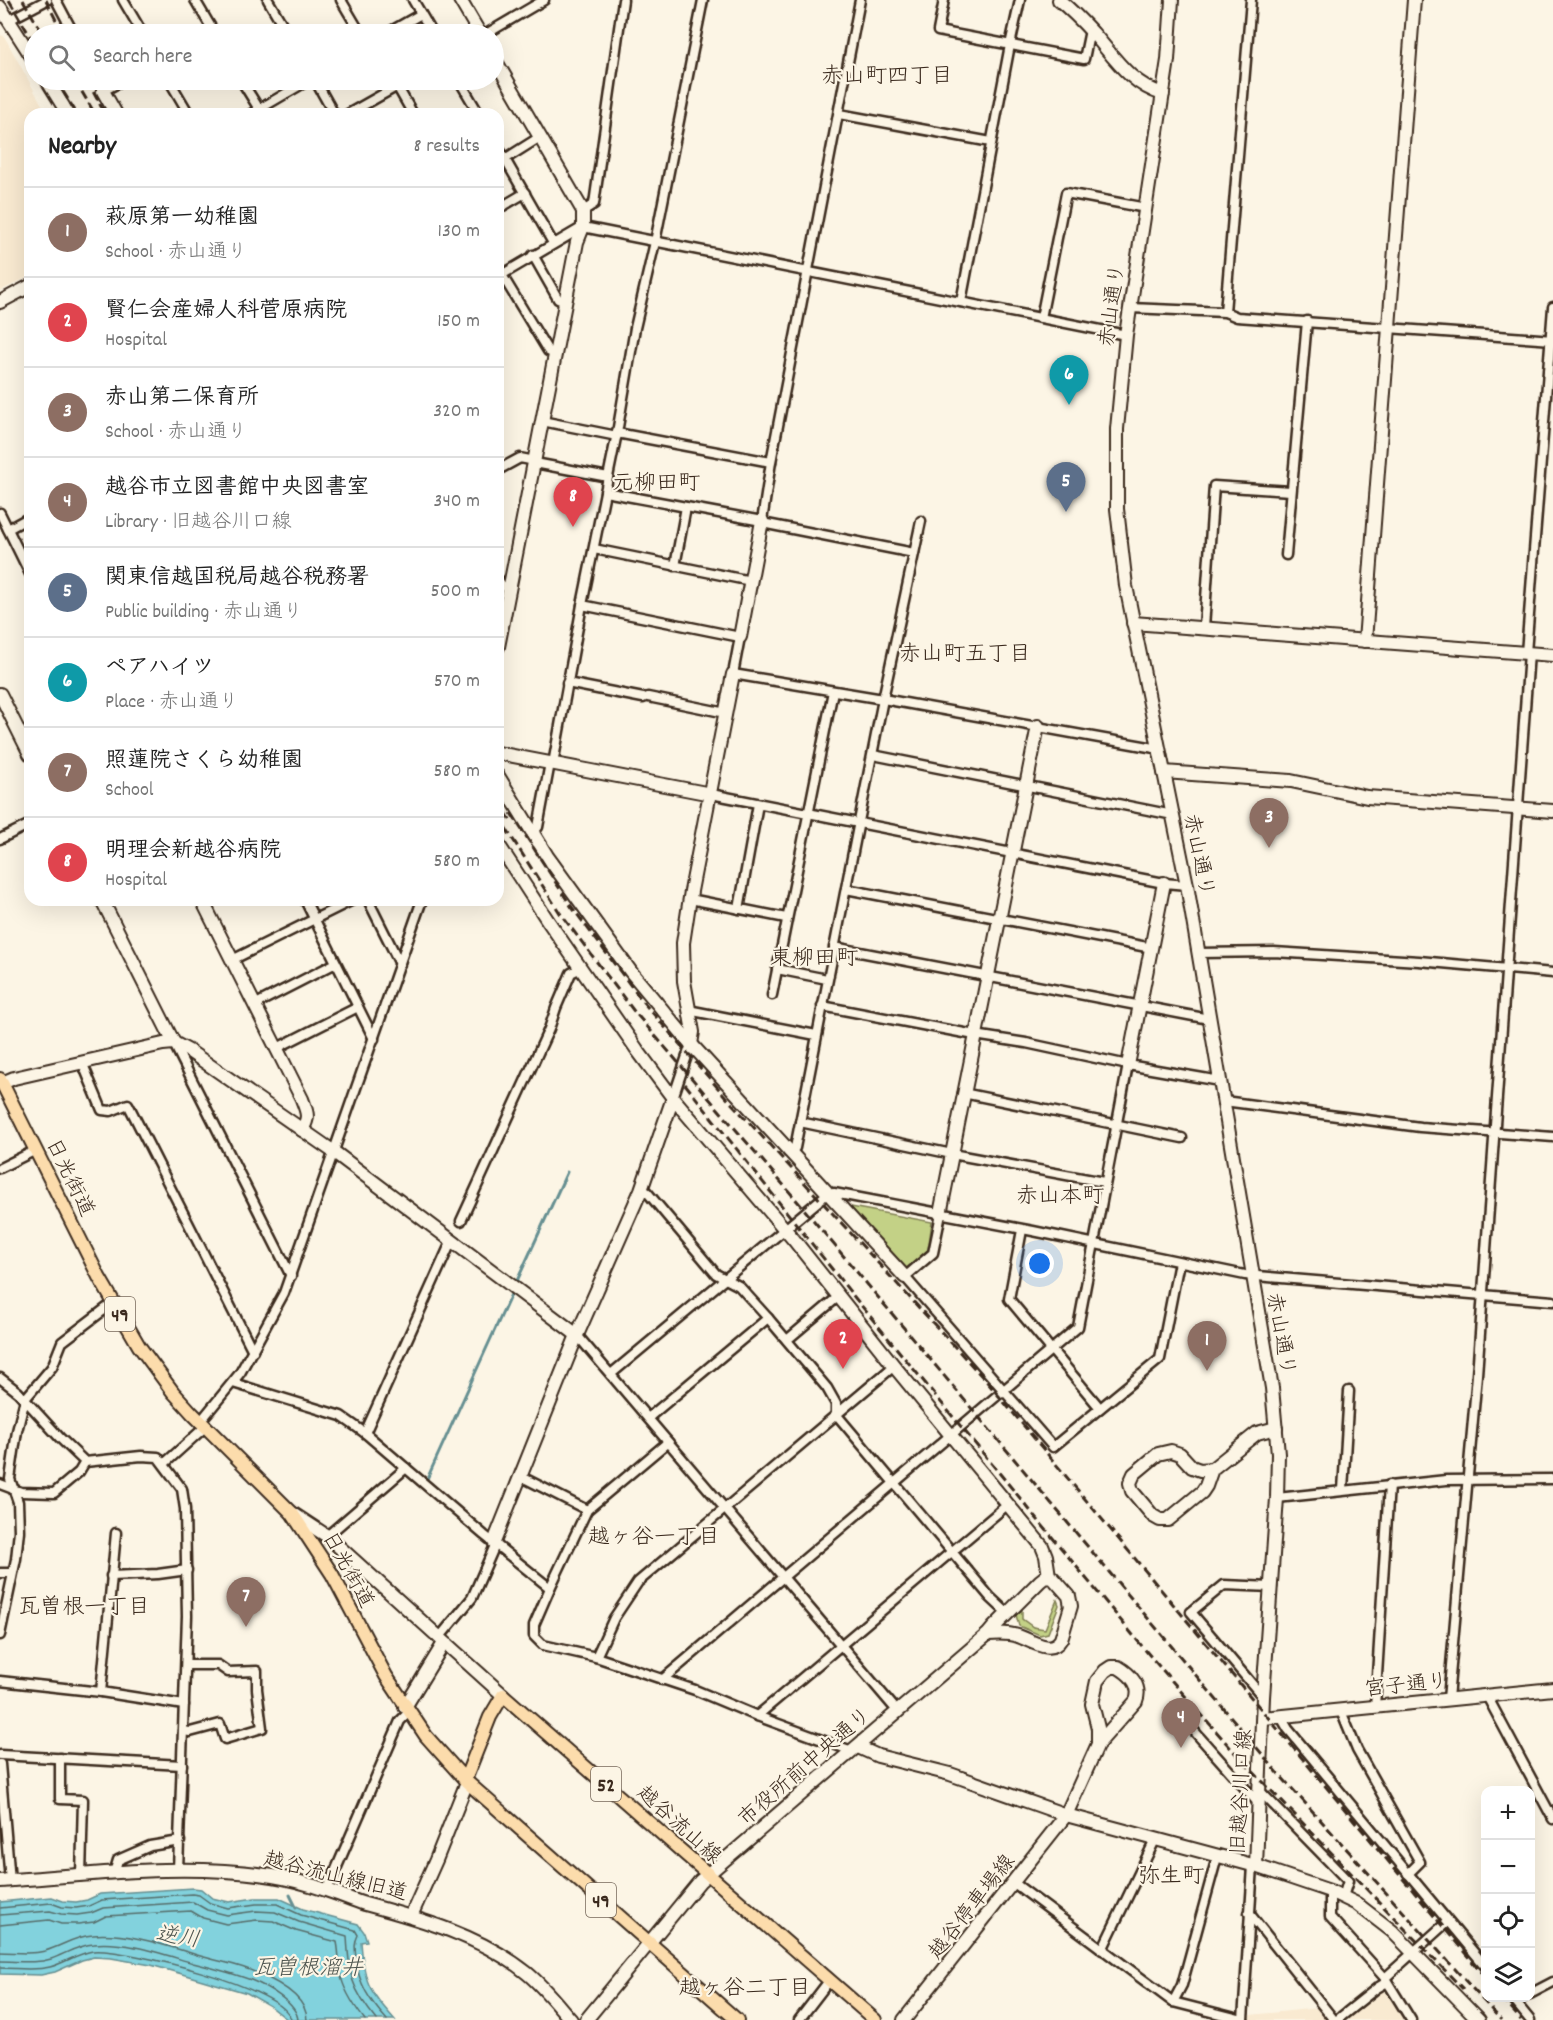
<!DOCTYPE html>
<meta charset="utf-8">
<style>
:root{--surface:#fff;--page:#f6f6f6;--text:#222;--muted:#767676;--line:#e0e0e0;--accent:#d1495b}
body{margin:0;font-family:Dekko,"Klee One",sans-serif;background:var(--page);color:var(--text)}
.controls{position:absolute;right:18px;bottom:18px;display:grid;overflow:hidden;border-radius:12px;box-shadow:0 6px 24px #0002}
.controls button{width:54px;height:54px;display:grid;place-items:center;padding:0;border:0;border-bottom:2px solid var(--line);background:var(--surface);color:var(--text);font:30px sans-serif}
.you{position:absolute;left:1040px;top:1264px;width:21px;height:21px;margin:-15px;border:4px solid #fff;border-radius:50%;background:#1a73e8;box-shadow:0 0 0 9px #1a73e833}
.badge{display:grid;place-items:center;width:39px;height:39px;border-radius:50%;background:var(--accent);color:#fff;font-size:20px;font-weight:700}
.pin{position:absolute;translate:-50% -50px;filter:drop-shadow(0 2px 3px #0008)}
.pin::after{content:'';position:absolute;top:32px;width:21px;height:18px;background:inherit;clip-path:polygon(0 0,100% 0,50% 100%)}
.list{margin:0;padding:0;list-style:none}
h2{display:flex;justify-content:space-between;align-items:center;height:78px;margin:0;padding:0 24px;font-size:26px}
h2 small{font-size:20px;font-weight:400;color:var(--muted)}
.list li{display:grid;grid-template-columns:39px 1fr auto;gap:18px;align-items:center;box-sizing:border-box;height:90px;padding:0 24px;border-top:2px solid var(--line)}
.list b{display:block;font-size:22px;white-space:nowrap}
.list p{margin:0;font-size:20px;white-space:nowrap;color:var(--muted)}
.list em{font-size:20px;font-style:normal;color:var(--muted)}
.icon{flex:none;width:33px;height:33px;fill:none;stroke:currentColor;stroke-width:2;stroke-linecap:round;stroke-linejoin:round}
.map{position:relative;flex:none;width:1553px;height:2020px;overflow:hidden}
.search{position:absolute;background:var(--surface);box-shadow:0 6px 24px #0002;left:24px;top:24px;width:480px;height:66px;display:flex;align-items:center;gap:15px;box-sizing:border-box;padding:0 21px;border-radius:33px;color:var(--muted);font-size:22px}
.panel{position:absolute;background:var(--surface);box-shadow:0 6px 24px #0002;left:24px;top:108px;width:480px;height:798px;border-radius:18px}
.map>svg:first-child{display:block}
</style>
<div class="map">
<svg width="1553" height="2020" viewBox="0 0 1553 2020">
<rect width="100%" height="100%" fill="#fcf5e5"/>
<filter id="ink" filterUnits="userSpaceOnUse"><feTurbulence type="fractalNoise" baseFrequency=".0167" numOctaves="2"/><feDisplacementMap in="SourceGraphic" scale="12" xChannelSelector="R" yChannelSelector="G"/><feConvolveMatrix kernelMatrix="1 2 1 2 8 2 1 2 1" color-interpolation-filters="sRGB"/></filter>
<g filter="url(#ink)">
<g fill="#f9ead1">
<path d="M0 35 4 36 47 114H30V276L0 291Z"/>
<path d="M1381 1990 1386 1992 1404 2020H1343Z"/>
<path d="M1318 2008 1329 2020H1250V2015Z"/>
</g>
<g fill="#c3d186" stroke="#7f7e52" stroke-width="1.5">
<path d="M851 1207 932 1222 928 1250 908 1268 902 1267 849 1209Z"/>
<path d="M1057 1600 1059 1605 1048 1633 1040 1635 1019 1626 1016 1615 1022 1610V1619L1033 1627 1045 1629Z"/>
</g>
<path fill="#82d2dd" stroke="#668f91" stroke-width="1.5" d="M193 1888 201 1889 212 1898 229 1902 255 1898H279L303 1909 358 1924 364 1932 367 1941 361 1942C364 1983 368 1989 395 2020H288L270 2006 247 1993 151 1965 111 1958 94 1957 82 1960 55 1972 41 1975 0 1974V1902L52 1897 63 1901 76 1902 87 1900 100 1894Z"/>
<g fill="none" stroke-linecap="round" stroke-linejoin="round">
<g stroke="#576d6a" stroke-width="1.5">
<path d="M0 1908 51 1903 62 1907 76 1908 89 1906 102 1900 192 1894 199 1895 210 1903 228 1908 256 1904H277L301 1915 355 1930 358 1935C354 1943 355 1949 356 1958 358 1984 370 2001 387 2020"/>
<path d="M0 1915 50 1911 61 1914 77 1915 91 1913 103 1908 193 1902 207 1910 227 1915 256 1911 275 1912 299 1922 347 1936C349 1975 351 1989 377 2020"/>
<path d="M0 1925 49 1920 61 1924H78L94 1922 106 1916 191 1911 203 1918 226 1924 257 1920 273 1921 296 1931 337 1942C339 1952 339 1962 340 1972 343 1990 354 2006 365 2020"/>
<path d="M0 1952C15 1952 31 1955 45 1951 62 1946 75 1936 93 1935 130 1932 169 1947 204 1957 221 1962 240 1965 257 1973 276 1981 307 1997 307 2020"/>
<path d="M0 1961C17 1961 35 1964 51 1959 65 1954 78 1945 94 1944 127 1941 162 1954 193 1963 213 1968 232 1973 251 1980 266 1986 297 2003 298 2020"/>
<path d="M0 1968C17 1968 34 1971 50 1967 65 1963 78 1953 93 1951 124 1948 287 1988 291 2020"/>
</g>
<g stroke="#668f91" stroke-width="3">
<path d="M516 1283 567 1172"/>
<path d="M427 1479 512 1292"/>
<path d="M290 1895 296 1907"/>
</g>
<g stroke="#3b2a1e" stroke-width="13">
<g id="street">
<path d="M56 0 74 34"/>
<path d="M123 0 143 34"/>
<path d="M195 0 215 34"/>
<path d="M268 0 288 34"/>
<path d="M341 0 361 34"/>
<path d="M413 0 433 34"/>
<path d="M703 0 655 242 635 328 617 433 582 605 740 637 733 674 883 699 1160 749"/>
<path d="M944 0 938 31 1084 59 1090 30"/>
<path d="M9 20 47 0"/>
<path d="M386 34 421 14"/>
<path d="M486 34 544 0"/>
<path d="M97 80 103 91 124 80"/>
<path d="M169 80 189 114"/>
<path d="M241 80 259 109"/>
<path d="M315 80 334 114"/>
<path d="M459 80 479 114"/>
<path d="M397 86 413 114"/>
<path d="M251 114 309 80"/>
<path d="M348 114 408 80"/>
<path d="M839 114 991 142"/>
<path d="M498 147 553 243"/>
<path d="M505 159 540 137"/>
<path d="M498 209 525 193"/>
<path d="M583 211 594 204 623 0"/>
<path d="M533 255 558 299 565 302"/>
<path d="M502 275 548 351 556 355"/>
<path d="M498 277 583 227 1126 335"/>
<path d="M961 302 1010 45 1020 0"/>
<path d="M1130 308 1225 312 1237 317 1553 340"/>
<path d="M1225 312 1251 0"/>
<path d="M1041 318 1066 193 1146 208"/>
<path d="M542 421 617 436"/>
<path d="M617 433 771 462"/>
<path d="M535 463 608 477"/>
<path d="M498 470 520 458 535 461"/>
<path d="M605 492 762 521 771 462 860 0"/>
<path d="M0 513 30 574"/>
<path d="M762 523 914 553"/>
<path d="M8 529 30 517"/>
<path d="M594 549 751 581"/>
<path d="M1286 555 1307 321"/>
<path d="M675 566 686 507"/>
<path d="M498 579 502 586 510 587"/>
<path d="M1204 627 1214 486 1291 491"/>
<path d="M1526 653 1553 307"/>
<path d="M567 683 643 698"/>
<path d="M648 697 726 713"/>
<path d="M873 755 1173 815"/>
<path d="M553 764 582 605"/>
<path d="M711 794 1164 883 1187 885"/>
<path d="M533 833 538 827 550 763"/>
<path d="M0 839 30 824"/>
<path d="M846 889 1152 948"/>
<path d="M690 899 786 918"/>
<path d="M305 900 374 1039"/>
<path d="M368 900 400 964"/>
<path d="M739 909 758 804"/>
<path d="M834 947 1209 1019"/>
<path d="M1198 953 1274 952 1419 961 1553 973"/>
<path d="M232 960 353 900"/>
<path d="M777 969 827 979"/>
<path d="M772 995 833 691"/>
<path d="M254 1005 336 963"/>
<path d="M822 1006 975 1035 1026 1043 1128 1065 1220 1081"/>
<path d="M688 1010 816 1035"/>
<path d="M174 1044 291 1276"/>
<path d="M277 1048 358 1007"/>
<path d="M82 1062 102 1110 111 1111 128 1104 253 1351"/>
<path d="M963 1093 1182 1138"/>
<path d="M673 1098 691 1044"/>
<path d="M1224 1101 1420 1127 1553 1137"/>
<path d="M800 1122 952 1154 1104 1182"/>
<path d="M788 1152 795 1148 883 699 921 521"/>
<path d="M0 1168 36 1150"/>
<path d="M641 1190 647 1192 716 1274 739 1286 768 1318 827 1388 836 1404V1414L990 1597 1007 1613"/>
<path d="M830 1197 834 1193 1033 1231 1245 1275 1553 1301"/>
<path d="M941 1214 933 1253 905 1277 1053 1447 1160 1359 1179 1262"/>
<path d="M461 1221 549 1029 556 1008 571 973 581 968"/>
<path d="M1022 1230 1009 1299 1100 1408"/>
<path d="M577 1335 898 1712"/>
<path d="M787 1340 839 1296"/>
<path d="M611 1374 827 1194"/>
<path d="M0 1378 18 1392 60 1438 85 1462 141 1456 158 1457 182 1489 185 1509 187 1616 178 1870"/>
<path d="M233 1383 341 1416 365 1433 484 1535 550 1588"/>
<path d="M648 1418 768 1318"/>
<path d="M200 1422 240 1373 284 1293 422 900"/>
<path d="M365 1433 452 1240"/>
<path d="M668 1442 587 1510 550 1588 534 1625V1636L543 1645 596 1657 695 1690 757 1716 852 1751"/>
<path d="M164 1464 205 1427"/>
<path d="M520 1476 587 1510"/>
<path d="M0 1484 21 1492 54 1493 79 1472 85 1462"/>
<path d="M1343 1490 1349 1391"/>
<path d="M1277 1498 1446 1480 1553 1479"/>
<path d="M327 1536 406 1468"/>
<path d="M0 1573H11"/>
<path d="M111 1576 158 1574 187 1570"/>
<path d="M0 1635 16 1559 19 1531 18 1502 10 1479 17 1431 25 1399 52 1367 62 1342 113 1303"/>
<path d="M439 1638 472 1598 496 1543"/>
<path d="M596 1657 614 1618 638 1582 894 1366"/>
<path d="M662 1680 1078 1327 1128 1065"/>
<path d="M0 1681 101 1692 184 1705"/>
<path d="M101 1692 116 1533"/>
<path d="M1487 1696 1553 1819"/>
<path d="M1263 1697 1191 1612 1224 1585 1272 1587"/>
<path d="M1448 1699 1477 1375 1529 653"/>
<path d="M1375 1707 1389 1485"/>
<path d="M1341 1711 1357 1750 1420 1862 1408 1874"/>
<path d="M757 1716 1007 1505"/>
<path d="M1281 1717 1288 1729 1486 1967"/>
<path d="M1187 1723 1259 1804"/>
<path d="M183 1731 190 1732 220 1724 225 1739 262 1728 257 1689V1671L228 1672 218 1665H186"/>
<path d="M0 1755 182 1765"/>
<path d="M60 1758V1799L83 1800 81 1876"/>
<path d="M0 1764 10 1881"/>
<path d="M1260 1791 1348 1881 1343 1897"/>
<path d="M114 1873 118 1860 150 1846 180 1841"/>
<path d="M1014 1883 1173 2002 1243 2020"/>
<path d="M327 1890 400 1721 409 1712"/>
<path d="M1330 1891V1917L1385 1978 1411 2020"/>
<path d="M1249 1913 1334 2020"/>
<path d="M1102 1950 1155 1840"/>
<path d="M1385 1978 1447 1922"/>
<path d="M1530 1994 1553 1982"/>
<path d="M1512 1998 1530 2020"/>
<path d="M1173 2002 1182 1985 1217 1857"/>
<path d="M1515 2002 1523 1998"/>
<path d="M799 2020 829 1981"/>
<path d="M1243 2020 1253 1866"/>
<path d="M1337 2020 1377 1988 1387 1982"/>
</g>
</g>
<g stroke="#3b2a1e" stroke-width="16">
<g id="secondary">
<path d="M460 0 480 34"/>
<path d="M1059 0C1071 10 1082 21 1093 33 1114 57 1131 85 1163 94"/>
<path d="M1172 0 1168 60 1126 335 1117 429V509L1126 586 1187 885 1272 1388 1278 1454 1277 1498 1263 1697 1256 1866"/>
<path d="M0 7 34 60"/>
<path d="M494 58 583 211V227L577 242 498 647"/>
<path d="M47 80 68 114"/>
<path d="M103 91 116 114"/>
<path d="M0 302 30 286"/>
<path d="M1133 623 1553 655"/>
<path d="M740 637 762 521"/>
<path d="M1365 641 1414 0"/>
<path d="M0 694 30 754"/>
<path d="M498 753 711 794"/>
<path d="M1164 772 1291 781 1367 797 1553 811"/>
<path d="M498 776 547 856 631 972 691 1044 905 1277"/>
<path d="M498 844 548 921 638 1051 673 1098 794 1240 894 1366 1042 1546 1046 1556 1049 1576"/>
<path d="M102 900 174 1043"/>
<path d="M202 900 302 1099C307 1113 310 1116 302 1130"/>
<path d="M691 1044 693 1032 684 981 683 943 691 891 733 674"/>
<path d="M1128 1065 1164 883"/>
<path d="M2 1083 14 1078 163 1044 174 1043 189 1051 334 1152 577 1335"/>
<path d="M940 1214 1038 726"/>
<path d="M1212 1469 1206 1486 1202 1492 1168 1520H1160L1153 1516 1132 1491 1130 1483 1134 1474 1158 1454 1171 1451 1180 1454 1192 1467 1200 1470 1212 1469 1257 1433 1276 1428"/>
<path d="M292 1513 327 1536 503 1695"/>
<path d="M494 1542 577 1335 641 1190 673 1098"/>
<path d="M405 1707 444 1643"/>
<path d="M1263 1718 1553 1689"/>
<path d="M858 1747 878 1756 950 1774 1066 1815 1256 1866 1330 1891 1357 1904 1392 1931 1479 2020"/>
<path d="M0 1881C90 1875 183 1862 273 1876 291 1879 309 1884 326 1890 339 1894 352 1900 365 1904 421 1919 481 1936 527 1973 544 1987 557 2004 571 2020"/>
<path d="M411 1916 436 1860 467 1782"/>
<path d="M586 2020 700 1881 988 1634 993 1628 1040 1581 1045 1577 1053 1578 1069 1596 1071 1606 1061 1639C1051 1656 1031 1640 1018 1636 1009 1633 998 1633 988 1634"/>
<path d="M904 2020 1066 1815 1098 1744V1728L1092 1704 1097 1681 1105 1671 1111 1667H1118C1130 1674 1142 1686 1136 1701L1098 1744"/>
</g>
</g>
<g stroke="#3b2a1e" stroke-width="16">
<g id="primary">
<path d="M0 1079 99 1277 139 1346 173 1392 192 1413 292 1513 332 1574 386 1676 426 1736 467 1782 737 2020"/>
<path d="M465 1780 490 1717 503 1695 875 2020"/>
</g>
</g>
<use href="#street" stroke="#fcf5e5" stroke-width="8"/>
<use href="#secondary" stroke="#fcf5e5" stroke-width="12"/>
<use href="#primary" stroke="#fcdcac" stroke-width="12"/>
<g stroke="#3b2a1e" stroke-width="3" stroke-dasharray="9 4.5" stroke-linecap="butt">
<path d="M9 0 34 43"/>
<path d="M23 0 43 34"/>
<path d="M46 0 63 34"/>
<path d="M56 80 77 114"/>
<path d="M75 80 95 114"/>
<path d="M87 80 105 114"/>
<path d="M498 801 511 821"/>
<path d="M511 813 571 906 643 1002 725 1096 988 1383 1486 1978"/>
<path d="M498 816 560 913 633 1010 793 1196 1278 1773 1501 2020"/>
<path d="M685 1084 855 1298 1151 1657 1236 1754 1463 1989"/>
<path d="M1502 1998 1521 2020"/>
</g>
</g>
</g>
<g text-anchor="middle" stroke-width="4.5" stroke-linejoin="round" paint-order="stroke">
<g fill="#fcf5e5" stroke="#75675a" stroke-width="1.5">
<rect x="105" y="1297" width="30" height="34" rx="4.5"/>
<rect x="591" y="1767" width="30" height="34" rx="4.5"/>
<rect x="586" y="1883" width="30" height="34" rx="4.5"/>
</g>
<g font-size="20" font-weight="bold" fill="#3b2a1e">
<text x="120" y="1321">49</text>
<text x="606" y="1791">52</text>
<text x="601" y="1907">49</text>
</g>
<g font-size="21" fill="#3b2a1e" stroke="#fcf5e5">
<text transform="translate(1111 305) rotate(-82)" y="7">赤山通り</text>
<text transform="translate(1200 855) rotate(79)" y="7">赤山通り</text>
<text transform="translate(71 1177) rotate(64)" y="7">日光街道</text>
<text transform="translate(1282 1334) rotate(80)" y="7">赤山通り</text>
<text transform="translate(349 1569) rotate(61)" y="7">日光街道</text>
<text transform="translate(1406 1684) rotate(-6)" y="7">宮子通り</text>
<text transform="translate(804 1766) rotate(-41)" y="7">市役所前中央通り</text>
<text transform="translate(1240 1792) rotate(-87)" y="7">旧越谷川口線</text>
<text transform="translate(680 1824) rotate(42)" y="7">越谷流山線</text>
<text transform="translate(336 1875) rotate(14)" y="7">越谷流山線旧道</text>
<text transform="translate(971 1906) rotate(-52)" y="7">越谷停車場線</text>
</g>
<g font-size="22" fill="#3b2a1e" stroke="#fcf5e5">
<text x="887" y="82">赤山町四丁目</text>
<text x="656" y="489">元柳田町</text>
<text x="965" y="660">赤山町五丁目</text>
<text x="814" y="964">東柳田町</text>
<text x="1060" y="1202">赤山本町</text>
<text x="654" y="1543">越ヶ谷一丁目</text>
<text x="84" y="1613">瓦曽根一丁目</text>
<text x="1171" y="1882">弥生町</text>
<text x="745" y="1994">越ヶ谷二丁目</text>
</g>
<g font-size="22" font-style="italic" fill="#4d544e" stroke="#fcf5e5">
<text transform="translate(178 1935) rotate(9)" y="8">逆川</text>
<text x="308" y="1974">瓦曽根溜井</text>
</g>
</g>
</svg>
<div class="controls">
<button>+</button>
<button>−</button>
<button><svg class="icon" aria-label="locate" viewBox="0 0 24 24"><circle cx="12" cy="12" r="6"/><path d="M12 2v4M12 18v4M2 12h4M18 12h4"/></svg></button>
<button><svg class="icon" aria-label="layers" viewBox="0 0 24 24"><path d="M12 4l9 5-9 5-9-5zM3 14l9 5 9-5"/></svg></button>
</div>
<div class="you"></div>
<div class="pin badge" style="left:1207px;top:1371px;background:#8d6e63">1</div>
<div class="pin badge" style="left:843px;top:1369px;background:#e0444e">2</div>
<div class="pin badge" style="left:1269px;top:848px;background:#8d6e63">3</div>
<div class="pin badge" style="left:1181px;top:1748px;background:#8d6e63">4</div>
<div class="pin badge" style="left:1066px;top:512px;background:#5c6f8a">5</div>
<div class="pin badge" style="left:1069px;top:405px;background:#0f9aa8">6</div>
<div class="pin badge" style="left:246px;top:1627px;background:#8d6e63">7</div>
<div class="pin badge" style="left:573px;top:527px;background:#e0444e">8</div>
<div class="search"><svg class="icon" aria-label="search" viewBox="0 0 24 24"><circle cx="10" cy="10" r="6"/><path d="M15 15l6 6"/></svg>Search here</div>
<section class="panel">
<h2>Nearby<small>8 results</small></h2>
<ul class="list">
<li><span class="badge" style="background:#8d6e63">1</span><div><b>萩原第一幼稚園</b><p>School · 赤山通り</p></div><em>130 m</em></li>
<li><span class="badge" style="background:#e0444e">2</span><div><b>賢仁会産婦人科菅原病院</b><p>Hospital</p></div><em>150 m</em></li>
<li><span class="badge" style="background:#8d6e63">3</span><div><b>赤山第二保育所</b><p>School · 赤山通り</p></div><em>320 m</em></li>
<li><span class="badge" style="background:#8d6e63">4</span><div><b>越谷市立図書館中央図書室</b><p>Library · 旧越谷川口線</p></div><em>340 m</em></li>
<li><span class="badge" style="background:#5c6f8a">5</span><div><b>関東信越国税局越谷税務署</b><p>Public building · 赤山通り</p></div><em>500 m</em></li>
<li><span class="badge" style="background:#0f9aa8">6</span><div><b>ペアハイツ</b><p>Place · 赤山通り</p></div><em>570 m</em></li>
<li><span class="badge" style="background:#8d6e63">7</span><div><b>照蓮院さくら幼稚園</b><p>School</p></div><em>580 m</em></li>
<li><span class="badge" style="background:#e0444e">8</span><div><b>明理会新越谷病院</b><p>Hospital</p></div><em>580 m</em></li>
</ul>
</section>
</div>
